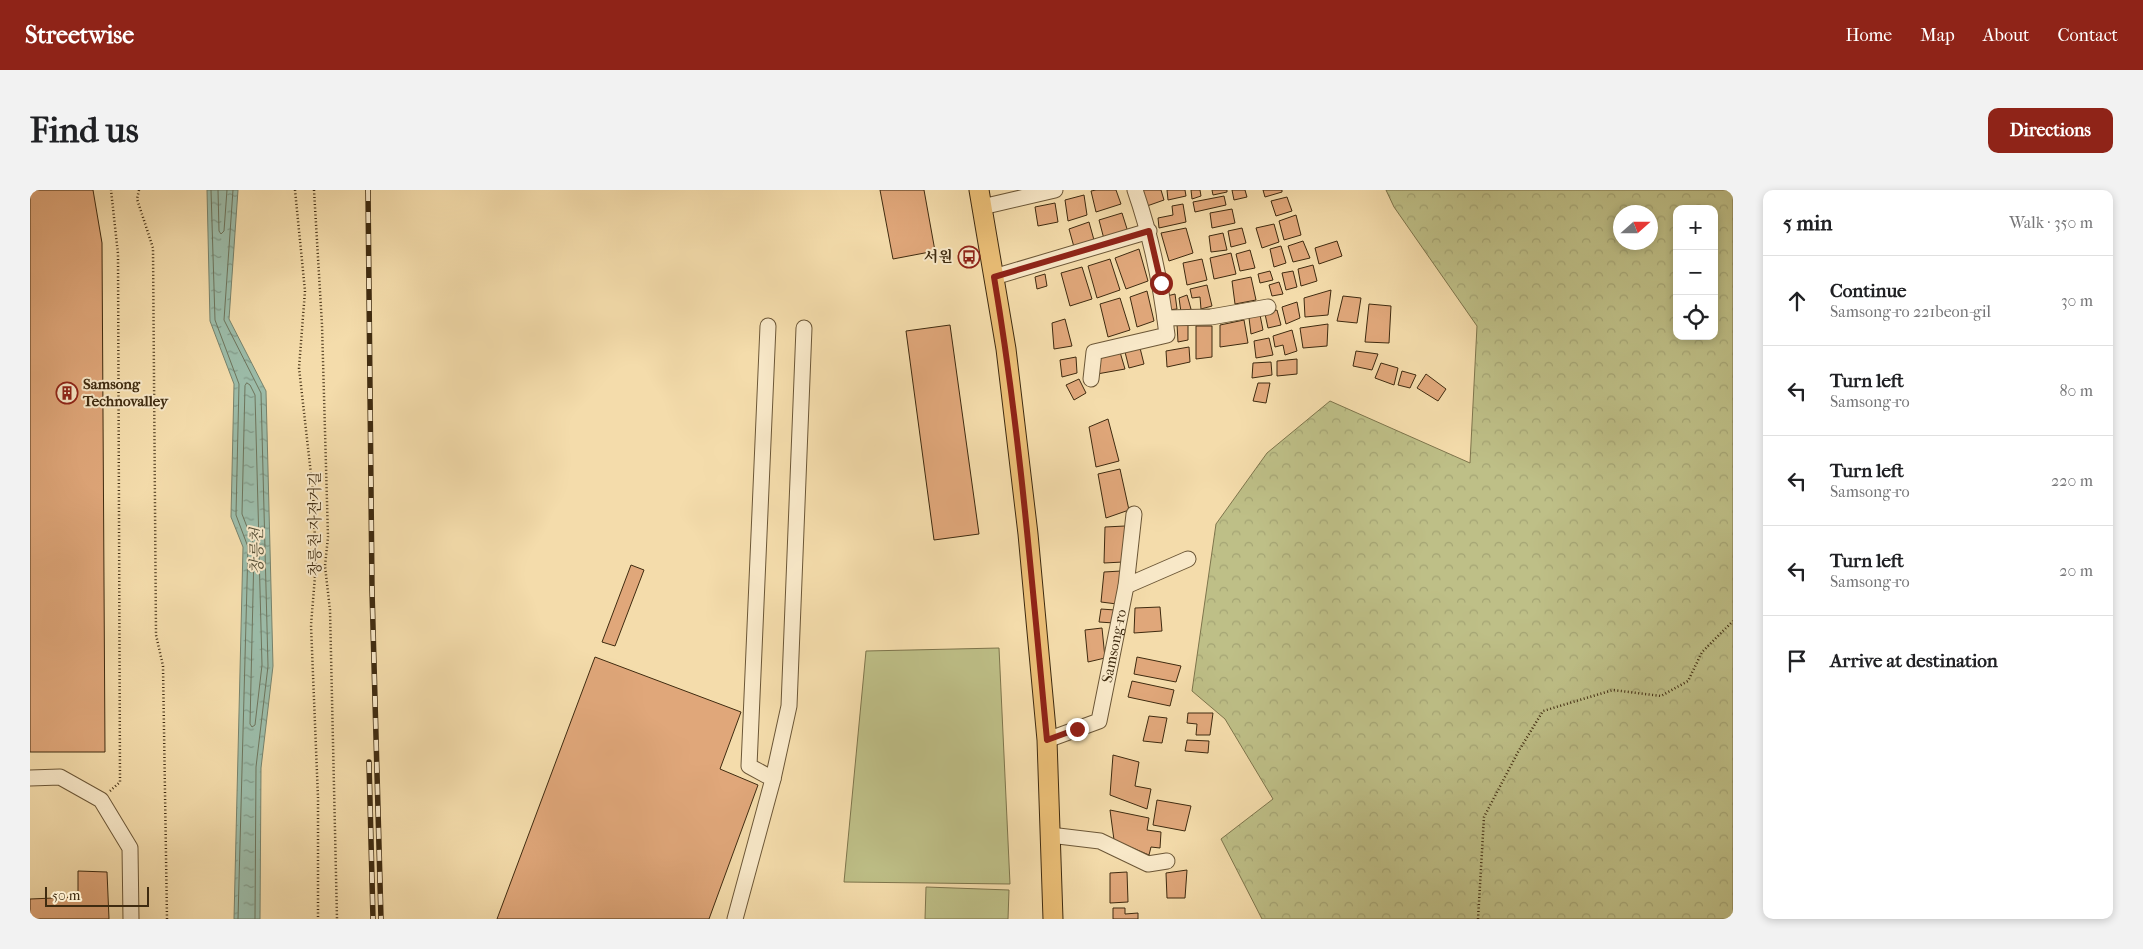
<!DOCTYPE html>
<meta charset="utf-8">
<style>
:root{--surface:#fff;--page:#f2f2f2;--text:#202124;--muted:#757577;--line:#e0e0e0;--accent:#8f2418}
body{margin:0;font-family:"IM FELL French Canon","Noto Serif KR",serif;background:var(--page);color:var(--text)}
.controls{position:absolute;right:15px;top:15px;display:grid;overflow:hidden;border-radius:10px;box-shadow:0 2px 8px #0003}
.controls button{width:45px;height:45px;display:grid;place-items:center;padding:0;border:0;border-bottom:1px solid var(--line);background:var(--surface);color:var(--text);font:25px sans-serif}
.compass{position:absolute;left:1583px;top:15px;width:45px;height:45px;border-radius:50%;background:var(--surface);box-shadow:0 2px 8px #0003;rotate:69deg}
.scale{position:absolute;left:15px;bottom:12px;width:104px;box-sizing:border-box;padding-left:5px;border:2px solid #3f2b10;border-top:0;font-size:14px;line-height:18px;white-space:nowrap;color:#3f2b10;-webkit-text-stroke:4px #f8e8c8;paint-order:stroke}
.stop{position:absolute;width:15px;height:15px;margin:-11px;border:4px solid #8f2418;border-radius:50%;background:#fff}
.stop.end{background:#8f2418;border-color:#fff;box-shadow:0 1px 5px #0008}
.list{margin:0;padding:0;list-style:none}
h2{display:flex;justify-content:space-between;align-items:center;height:65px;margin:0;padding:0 20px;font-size:21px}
h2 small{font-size:16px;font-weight:400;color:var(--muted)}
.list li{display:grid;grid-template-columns:32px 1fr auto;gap:15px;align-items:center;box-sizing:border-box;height:90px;padding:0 20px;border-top:1px solid var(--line)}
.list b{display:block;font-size:19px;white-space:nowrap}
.list p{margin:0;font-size:16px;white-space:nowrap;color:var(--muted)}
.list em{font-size:16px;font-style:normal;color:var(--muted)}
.icon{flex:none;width:28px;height:28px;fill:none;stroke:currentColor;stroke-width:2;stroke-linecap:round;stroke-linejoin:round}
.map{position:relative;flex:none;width:1703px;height:729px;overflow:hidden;border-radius:10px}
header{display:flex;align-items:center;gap:30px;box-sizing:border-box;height:70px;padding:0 25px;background:var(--accent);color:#fff}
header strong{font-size:24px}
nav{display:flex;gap:28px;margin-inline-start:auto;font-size:18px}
.intro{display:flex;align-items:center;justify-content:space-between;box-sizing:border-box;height:120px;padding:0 30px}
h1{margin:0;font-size:35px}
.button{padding:12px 22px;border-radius:10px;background:var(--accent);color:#fff;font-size:18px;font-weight:700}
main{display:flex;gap:30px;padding:0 30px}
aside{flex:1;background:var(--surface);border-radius:10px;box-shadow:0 2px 8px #0003}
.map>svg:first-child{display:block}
</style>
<header>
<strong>Streetwise</strong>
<nav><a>Home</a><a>Map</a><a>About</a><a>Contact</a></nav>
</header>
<div class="intro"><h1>Find us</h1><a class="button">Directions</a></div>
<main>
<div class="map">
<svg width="1703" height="729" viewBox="0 0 1703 729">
<defs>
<pattern id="forest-crowns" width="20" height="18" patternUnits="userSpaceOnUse" patternTransform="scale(1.25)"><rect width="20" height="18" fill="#bebf87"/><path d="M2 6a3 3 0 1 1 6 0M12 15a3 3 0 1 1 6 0" fill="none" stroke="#a4a474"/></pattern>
<pattern id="water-ripples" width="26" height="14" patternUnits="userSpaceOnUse" patternTransform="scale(1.25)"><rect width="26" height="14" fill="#9cbca9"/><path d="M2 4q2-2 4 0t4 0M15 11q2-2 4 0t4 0" fill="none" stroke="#819988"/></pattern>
</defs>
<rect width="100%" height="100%" fill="#f4dcab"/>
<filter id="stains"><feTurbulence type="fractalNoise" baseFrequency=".004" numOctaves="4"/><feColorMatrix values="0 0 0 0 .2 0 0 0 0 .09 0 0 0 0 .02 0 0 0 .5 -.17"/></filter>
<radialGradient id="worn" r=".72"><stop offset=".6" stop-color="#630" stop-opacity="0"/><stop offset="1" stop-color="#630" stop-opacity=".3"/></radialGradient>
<path fill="url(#forest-crowns)" stroke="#7e754c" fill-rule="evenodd" d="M1356 0H1703V729H1232L1191 649 1243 609 1195 529 1162 501 1186 334 1237 263 1300 211 1440 273 1447 136 1364 17ZM1647 19H1684V146H1647ZM1590 22H1620V52H1590Z"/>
<g fill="#bebf87" stroke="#7e754c">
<path d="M969 458 980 694 814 692 836 461Z"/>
<path d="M896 697 979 700 978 729H895Z"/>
</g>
<path fill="url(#water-ripples)" stroke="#77826c" d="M177 0H208L199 129 236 201 243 476 231 578 230 729H204L213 357 201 327 204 194 180 131Z"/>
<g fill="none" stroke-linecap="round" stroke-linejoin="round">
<g stroke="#6e745c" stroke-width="1">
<path d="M181 0 185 130 209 194 206 325 218 357 208 729"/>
<path d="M188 0 189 41 191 44 194 41 197 0"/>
<path d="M203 0 194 130 231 203 238 476 226 577 225 729"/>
<path d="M217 193 220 195 225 205 229 354 226 357 224 355 212 324 215 196Z"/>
<path d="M227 360 229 362 232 475 225 535 222 537 220 534 224 362Z"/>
</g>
</g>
<g fill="#e0a77a" stroke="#3f2b10">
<path d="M0 0H63L72 53 75 562H0Z"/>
<path d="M850 0H894L905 61 863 69Z"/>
<path d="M1066 0H1086L1091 14 1066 22 1061 1Z"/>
<path d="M1113 0H1131L1134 10 1117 16Z"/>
<path d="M1137 0H1155L1156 6 1138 10Z"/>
<path d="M1161 0H1170L1171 6 1162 9Z"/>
<path d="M1182 0H1197V2L1183 5Z"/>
<path d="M1202 0H1215L1217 7 1204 10Z"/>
<path d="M1233 0H1252V2L1235 7Z"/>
<path d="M1054 5 1057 25 1038 31 1035 10Z"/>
<path d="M1194 6 1196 15 1165 22 1163 12Z"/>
<path d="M1257 7 1262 21 1246 26 1241 11Z"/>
<path d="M1025 13 1028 32 1008 36 1005 17Z"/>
<path d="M1153 14 1156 32 1129 38 1128 28 1143 25 1142 16Z"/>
<path d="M1202 19 1205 33 1182 38 1180 23Z"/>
<path d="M1092 23 1098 42 1074 49 1069 30Z"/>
<path d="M1266 25 1271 45 1254 50 1249 31Z"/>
<path d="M1059 32 1064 50 1044 57 1039 39Z"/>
<path d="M1244 34 1249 52 1232 58 1226 38Z"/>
<path d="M1156 38 1163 63 1139 71 1131 43Z"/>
<path d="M1212 38 1216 53 1201 57 1198 41Z"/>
<path d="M1193 43 1197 60 1181 62 1179 46Z"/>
<path d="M1273 51 1280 68 1263 72 1258 56Z"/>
<path d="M1307 51 1312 66 1289 74 1285 58Z"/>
<path d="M1251 56 1256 73 1244 77 1240 59Z"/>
<path d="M1109 59 1118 91 1096 99 1085 68Z"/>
<path d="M1220 60 1225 78 1210 81 1206 64Z"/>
<path d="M1201 63 1206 84 1184 89 1180 68Z"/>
<path d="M1080 69 1090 100 1067 108 1058 76Z"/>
<path d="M1172 69 1177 90 1157 95 1153 73Z"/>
<path d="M1283 75 1287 91 1271 96 1268 79Z"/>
<path d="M1052 77 1062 109 1040 116 1031 83Z"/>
<path d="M1240 81 1243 90 1230 93 1228 84Z"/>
<path d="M1263 81 1267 97 1256 100 1252 83Z"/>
<path d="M1015 84 1017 96 1007 99 1005 87Z"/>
<path d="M1221 87 1226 110 1205 114 1202 91Z"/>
<path d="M1249 92 1253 104 1242 106 1239 95Z"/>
<path d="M1177 95 1182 116 1171 119 1170 107 1162 108 1160 99Z"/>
<path d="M1301 100 1298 125 1275 127 1274 108Z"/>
<path d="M1117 101 1124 131 1107 137 1100 107Z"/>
<path d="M1145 104 1147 119 1138 120 1137 106Z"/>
<path d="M1157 105 1161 119 1151 122 1149 108Z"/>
<path d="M1313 106 1331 108 1327 133 1307 131Z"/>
<path d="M1090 108 1100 140 1078 147 1070 114Z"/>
<path d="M1267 112 1270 128 1256 134 1252 117Z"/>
<path d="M1339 114 1361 116 1359 153 1335 152Z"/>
<path d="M1247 120 1251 135 1238 138 1235 124Z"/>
<path d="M1230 125 1233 140 1221 144 1219 128Z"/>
<path d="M1035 129 1042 156 1024 159 1022 133Z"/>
<path d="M1214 130 1218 153 1190 157V135Z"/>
<path d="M1158 133V150L1148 152 1147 134Z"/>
<path d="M1298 134 1297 156 1273 158 1270 138Z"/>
<path d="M920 135 949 344 904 350 876 141Z"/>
<path d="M1166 136H1182V167L1166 169Z"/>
<path d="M1262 140 1267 161 1255 165 1253 155 1245 157 1243 146Z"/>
<path d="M1239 148 1243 165 1226 168 1224 151Z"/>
<path d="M1159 157 1160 172 1137 177 1136 161Z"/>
<path d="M1110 158 1114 174 1099 178 1095 162Z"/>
<path d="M1326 161 1348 164 1342 180 1323 176Z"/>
<path d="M1090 162 1095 179 1067 184 1069 168Z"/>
<path d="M1046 167 1047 183 1032 187 1030 170Z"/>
<path d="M1267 169V184L1247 186V171Z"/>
<path d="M1241 172 1242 185 1222 188 1223 173Z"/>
<path d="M1351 173 1368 178 1364 195 1345 188Z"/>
<path d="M1372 181 1386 185 1380 198 1368 195Z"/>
<path d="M1396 184 1416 199 1408 211 1387 198Z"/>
<path d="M1049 189 1056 203 1044 210 1036 195Z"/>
<path d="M1228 193H1240L1236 213 1223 211Z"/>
<path d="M1078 229 1089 271 1066 277 1059 237Z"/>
<path d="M1090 279 1099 320 1076 328 1068 284Z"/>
<path d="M1095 336 1093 372 1074 373 1075 337Z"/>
<path d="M601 375 614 380 585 456 572 452Z"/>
<path d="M1091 381 1087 414 1071 412 1074 382Z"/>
<path d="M1130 417 1132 441 1104 443 1105 418Z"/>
<path d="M1071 419 1085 420 1084 433 1069 432Z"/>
<path d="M1072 438 1075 468 1058 472 1055 440Z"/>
<path d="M565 467 711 522 690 579 728 595 679 729H467Z"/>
<path d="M1107 467 1151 476 1146 492 1104 484Z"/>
<path d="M1102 491 1144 500 1140 516 1098 507Z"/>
<path d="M1158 523H1183L1180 545H1166L1167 534 1157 533Z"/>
<path d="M1119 526 1137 528 1132 553 1113 551Z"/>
<path d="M1157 550 1179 551 1178 563 1155 561Z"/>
<path d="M1083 565 1109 572 1105 596 1121 599 1117 619 1080 605Z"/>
<path d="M1127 610 1161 616 1155 641 1123 635Z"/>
<path d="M1080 620 1119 628 1117 640 1131 642 1130 658 1121 657 1119 665 1084 650Z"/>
<path d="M1157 680 1155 708H1137L1136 683Z"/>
<path d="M48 681 77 682 79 729H0V709L48 707Z"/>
<path d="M1097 682 1098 712 1080 713V683Z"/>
<path d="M1083 718H1095V724L1108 723V729H1083Z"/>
</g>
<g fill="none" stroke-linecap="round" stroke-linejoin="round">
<g stroke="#6c5737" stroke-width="17">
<g id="minor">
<path d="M952 17 1025 0"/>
<path d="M964 87 1119 41"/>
<path d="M1135 128 1181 127 1238 117"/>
<path d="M1061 189 1064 162 1137 145C1131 93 1122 49 1105 0"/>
<path d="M1096 396 1158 369"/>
<path id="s1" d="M1017 550 1069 531 1096 396 1104 324"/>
<path d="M0 588 30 587 71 610 100 658 101 729"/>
<path d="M743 589 759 516 774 138"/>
<path d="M1020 645 1070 651 1118 674 1137 671"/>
<path d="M705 729 743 589 719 576 738 136"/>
</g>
</g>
<g stroke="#3f2b10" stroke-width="21">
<path id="major" d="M949 0 976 159 998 344 1017 550 1023 729"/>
</g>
<g stroke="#3f2b10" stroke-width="2.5" stroke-dasharray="1 2.5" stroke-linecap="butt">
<path d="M109 0 107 9 123 58 126 445 133 476 137 729"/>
<path d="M265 0 275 101 269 178 283 302 286 374 281 435 288 608V729"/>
<path d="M284 0 292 135 298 347 295 376 300 420 307 729"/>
<path d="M80 601 90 592 88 64 81 0"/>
<path d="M1448 729 1454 627 1488 562 1513 521 1583 500 1631 506 1658 491 1672 462 1703 431"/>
</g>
<use href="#minor" stroke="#f8e8c8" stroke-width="15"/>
<use href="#major" stroke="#eabe76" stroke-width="19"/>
<g stroke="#3f2b10" stroke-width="5.5">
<g id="rail">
<path d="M338 0 342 400 351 729"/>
<path d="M339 572 343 729"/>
</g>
</g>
<use href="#rail" stroke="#f8e8c8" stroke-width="4" stroke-dasharray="11" stroke-linecap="butt"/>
</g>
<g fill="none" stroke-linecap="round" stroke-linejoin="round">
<path stroke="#8f2418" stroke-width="6" d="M1047 539 1017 550C1002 395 990 240 964 87L1119 41 1131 93"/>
</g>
<defs>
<g id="bus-ring" transform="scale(1.125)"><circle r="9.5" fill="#f8e8c8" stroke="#8f2418" stroke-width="1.5"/><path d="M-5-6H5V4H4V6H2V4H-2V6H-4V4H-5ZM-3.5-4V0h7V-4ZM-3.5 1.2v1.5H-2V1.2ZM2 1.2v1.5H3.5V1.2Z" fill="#8f2418"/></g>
<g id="building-ring" transform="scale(1.125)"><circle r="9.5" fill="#f8e8c8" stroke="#8f2418" stroke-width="1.5"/><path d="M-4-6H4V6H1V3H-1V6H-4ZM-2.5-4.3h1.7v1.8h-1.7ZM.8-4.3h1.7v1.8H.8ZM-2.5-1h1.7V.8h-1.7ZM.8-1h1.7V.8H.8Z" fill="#8f2418"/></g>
</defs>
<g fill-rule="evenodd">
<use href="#bus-ring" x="939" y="67"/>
<use href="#building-ring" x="37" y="203"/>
</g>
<g text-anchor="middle" stroke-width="4" stroke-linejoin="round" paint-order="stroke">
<g font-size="15" font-weight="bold" fill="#3f2b10" stroke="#f8e8c8" text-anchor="end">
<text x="923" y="72">서원</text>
<text x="53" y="199" text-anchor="start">Samsong<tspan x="53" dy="17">Technovalley</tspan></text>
</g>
<g font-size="15" fill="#3f2b10" stroke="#f8e8c8">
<text transform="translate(285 334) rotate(-90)" y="5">창릉천 자전거길</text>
<text dy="5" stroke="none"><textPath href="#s1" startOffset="132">Samsong-ro</textPath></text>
</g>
<g font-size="16" font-style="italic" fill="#564f36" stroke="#f8e8c8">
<text transform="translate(226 361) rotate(-90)" y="6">창릉천</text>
</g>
</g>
<rect width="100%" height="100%" filter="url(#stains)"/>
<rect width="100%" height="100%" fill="url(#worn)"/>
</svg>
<div class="controls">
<button>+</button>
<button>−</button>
<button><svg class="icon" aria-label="locate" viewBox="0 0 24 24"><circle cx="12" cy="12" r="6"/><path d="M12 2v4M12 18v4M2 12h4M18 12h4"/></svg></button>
</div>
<svg class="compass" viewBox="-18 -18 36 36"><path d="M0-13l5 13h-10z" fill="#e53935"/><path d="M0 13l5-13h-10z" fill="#757577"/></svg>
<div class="scale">50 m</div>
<div class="stop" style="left:1131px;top:93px"></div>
<div class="stop end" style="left:1047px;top:539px"></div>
</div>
<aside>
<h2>5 min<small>Walk · 350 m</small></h2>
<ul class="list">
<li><svg class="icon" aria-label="ahead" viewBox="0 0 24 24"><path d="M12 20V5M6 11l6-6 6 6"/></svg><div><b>Continue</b><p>Samsong-ro 221beon-gil</p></div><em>30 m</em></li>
<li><svg class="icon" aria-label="left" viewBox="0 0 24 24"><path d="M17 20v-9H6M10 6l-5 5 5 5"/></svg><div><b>Turn left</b><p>Samsong-ro</p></div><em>80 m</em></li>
<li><svg class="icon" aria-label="left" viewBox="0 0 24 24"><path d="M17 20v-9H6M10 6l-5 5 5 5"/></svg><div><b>Turn left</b><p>Samsong-ro</p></div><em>220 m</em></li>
<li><svg class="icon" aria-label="left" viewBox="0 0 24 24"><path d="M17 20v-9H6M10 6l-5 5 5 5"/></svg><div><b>Turn left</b><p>Samsong-ro</p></div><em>20 m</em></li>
<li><svg class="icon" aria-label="arrive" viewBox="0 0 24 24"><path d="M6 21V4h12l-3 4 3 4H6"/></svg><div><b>Arrive at destination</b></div></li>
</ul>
</aside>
</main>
